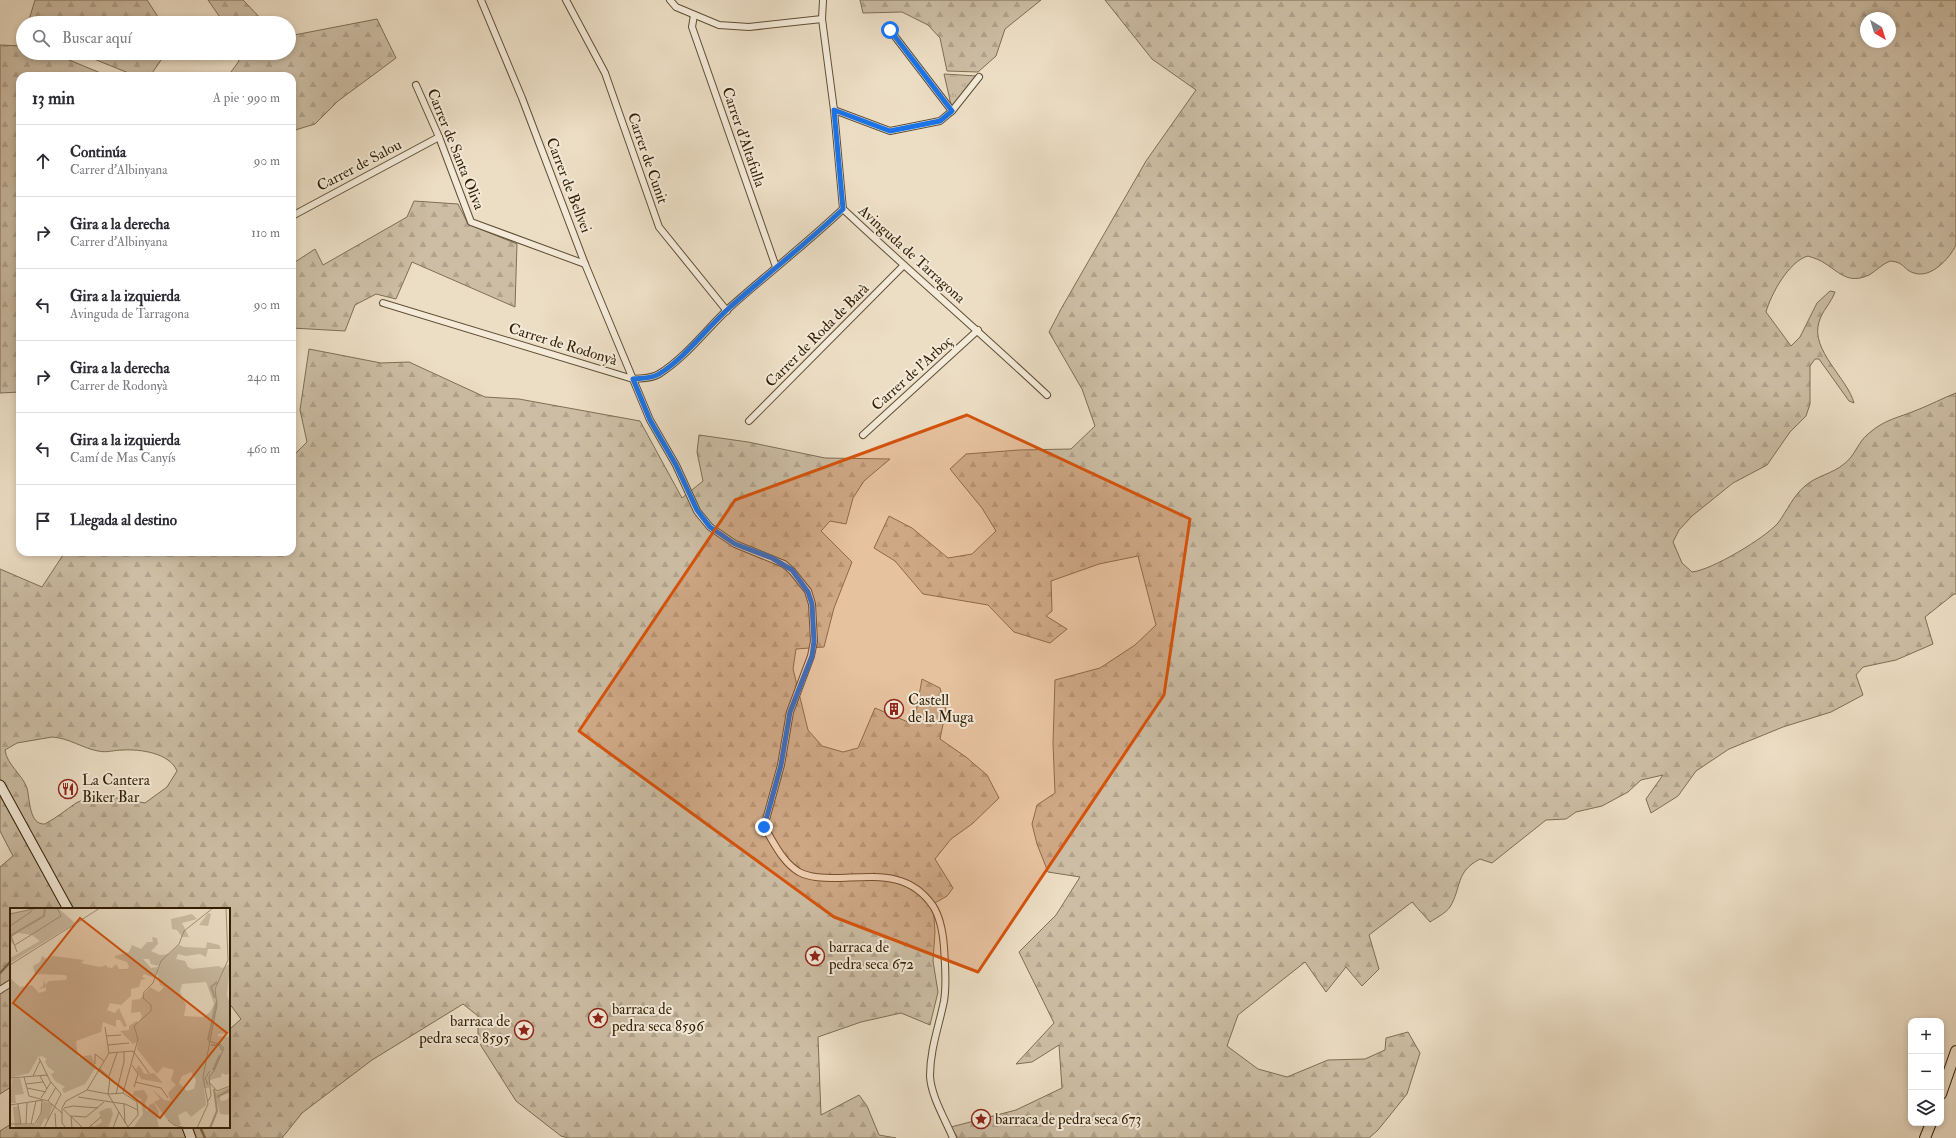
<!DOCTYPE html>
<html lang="es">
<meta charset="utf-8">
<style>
:root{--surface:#fff;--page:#f7f7f7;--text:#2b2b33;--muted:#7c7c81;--line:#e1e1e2}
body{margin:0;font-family:"IM FELL Double Pica",serif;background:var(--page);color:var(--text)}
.controls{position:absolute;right:12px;bottom:12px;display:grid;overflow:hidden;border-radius:8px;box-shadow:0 2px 6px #0003}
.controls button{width:36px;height:36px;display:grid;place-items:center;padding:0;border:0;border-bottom:1px solid var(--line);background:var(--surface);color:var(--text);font:20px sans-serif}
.compass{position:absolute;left:1860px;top:12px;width:36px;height:36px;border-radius:50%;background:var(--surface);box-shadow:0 2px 6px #0003;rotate:142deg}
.stop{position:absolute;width:12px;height:12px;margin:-9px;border:3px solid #1a73e8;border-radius:50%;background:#fff}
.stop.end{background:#1a73e8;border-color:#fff;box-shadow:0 1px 4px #0008}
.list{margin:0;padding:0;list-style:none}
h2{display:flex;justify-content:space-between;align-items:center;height:52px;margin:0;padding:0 16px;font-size:17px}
h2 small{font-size:13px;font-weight:400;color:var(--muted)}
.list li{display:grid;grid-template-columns:26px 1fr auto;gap:12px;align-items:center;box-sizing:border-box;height:72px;padding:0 16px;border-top:1px solid var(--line)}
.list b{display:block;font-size:15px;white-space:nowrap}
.list p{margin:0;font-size:13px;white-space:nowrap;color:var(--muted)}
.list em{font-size:13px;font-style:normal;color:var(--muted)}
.icon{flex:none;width:22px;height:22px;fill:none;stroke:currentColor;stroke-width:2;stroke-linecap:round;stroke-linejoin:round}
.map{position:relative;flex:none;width:1956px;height:1138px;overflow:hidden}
.search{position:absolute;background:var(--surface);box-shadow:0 2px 6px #0003;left:16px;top:16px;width:280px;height:44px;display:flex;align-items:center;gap:10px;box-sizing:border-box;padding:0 14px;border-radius:22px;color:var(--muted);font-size:15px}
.panel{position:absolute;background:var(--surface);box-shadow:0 2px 6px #0003;left:16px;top:72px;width:280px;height:484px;border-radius:12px}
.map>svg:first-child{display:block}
</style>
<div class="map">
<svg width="1956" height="1138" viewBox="0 0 1956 1138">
<defs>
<pattern id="grass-tufts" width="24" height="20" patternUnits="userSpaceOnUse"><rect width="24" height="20" fill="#ccbda4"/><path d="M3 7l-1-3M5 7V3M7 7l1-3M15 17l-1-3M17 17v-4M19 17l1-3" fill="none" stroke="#b0a28c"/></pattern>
<pattern id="forest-firs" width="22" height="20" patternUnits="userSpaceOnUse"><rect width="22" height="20" fill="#ccbda4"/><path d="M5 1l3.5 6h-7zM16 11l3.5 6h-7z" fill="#b0a28c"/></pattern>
</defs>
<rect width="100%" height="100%" fill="#ecdec5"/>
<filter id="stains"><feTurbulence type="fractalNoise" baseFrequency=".005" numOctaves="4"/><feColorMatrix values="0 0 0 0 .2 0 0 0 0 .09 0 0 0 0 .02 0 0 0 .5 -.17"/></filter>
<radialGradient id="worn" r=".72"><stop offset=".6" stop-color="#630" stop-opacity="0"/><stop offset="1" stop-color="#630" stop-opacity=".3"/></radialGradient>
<path fill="url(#grass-tufts)" stroke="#7e6e53" d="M944 74 977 76 952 109Z"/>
<g fill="url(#forest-firs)" stroke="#7e6e53" fill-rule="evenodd">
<path d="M35 0H147L162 23H28Z"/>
<path d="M208 0H243L265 23H224Z"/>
<path d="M860 0H1041L1005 29 996 56 978 72 947 71 940 38 928 25 902 12 863 13Z"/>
<path d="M1105 0H1956V245C1950 258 1931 279 1914 273 1903 270 1905 262 1890 261 1882 264 1876 271 1869 275 1849 284 1841 274 1826 264 1821 260 1814 258 1808 256 1789 261 1771 294 1766 312L1791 346 1800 337 1817 303 1830 291 1835 292C1831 303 1822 311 1819 322 1810 350 1848 379 1854 403L1849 401 1819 359H1815L1810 366V404L1806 416 1790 432 1767 465 1733 483 1692 516 1679 530 1673 542 1682 563 1692 572C1712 570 1765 538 1778 523 1787 511 1793 496 1805 486 1816 476 1832 474 1844 464 1855 456 1858 442 1868 434 1885 419 1898 418 1917 410 1930 405 1943 398 1956 393V594H1954L1925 617 1933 644 1896 660 1863 667 1856 675 1863 695 1831 712 1783 727 1729 749 1696 771 1678 796 1651 813 1646 799 1663 775 1641 780 1628 792 1602 806 1576 812 1566 819 1546 820 1492 863 1480 859C1455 872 1462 887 1450 907 1446 913 1436 918 1430 922L1412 902 1369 935 1379 969 1362 986 1346 967 1326 992 1305 962 1238 1015 1227 1046 1258 1069 1287 1077 1328 1060 1365 1059 1385 1050 1386 1038 1408 1032 1420 1053 1407 1094 1378 1130 1369 1138H958L951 1127 1016 1110 1062 1088 1059 1045 1032 1062 1016 1064 1054 1023 1019 952 1056 915 1080 877 1048 872 1037 844 1032 824 1037 805 1055 793 1053 743 1055 680 1100 668 1135 645 1156 625 1138 556 1099 564 1051 581 1052 611 1046 616 1067 629 1050 643 1014 632 988 605 923 594 895 561 874 548 889 516 912 528 948 558 972 554 996 531 982 508 950 469 966 454 1019 450 1071 449 1095 426 1082 389 1049 332 1061 309 1146 161 1196 90 1152 59ZM1866 18H1890V42H1866Z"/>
<path d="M377 19 396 58 338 101 315 124 292 131V76H228L239 61 236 53H289V36Z"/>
<path d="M0 45 23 46V53H52L108 76H20V213L17 216 20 218V392L0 393Z"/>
<path d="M79 53H166L150 76H136Z"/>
<path d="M414 201 458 204 468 224 517 244 515 307 412 262 396 299 376 294 355 305 345 331 292 328V264L315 249 323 265 407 217Z"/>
<path d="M309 349 381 363 409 362 485 397 519 399 640 421 682 498 703 481 697 452 699 435 748 442 825 458 890 459 864 481 853 498 846 524 830 521 821 531 852 562 834 608 824 647 796 649 793 669 808 730 822 746 843 752 858 748 875 708 908 722 916 712 922 679 940 688 946 710 940 739 966 757 987 775 999 798 972 824 951 839 935 859 953 888 947 896 933 904 935 932 933 961 938 992 930 1025 901 1013 861 1022 818 1037 821 1115 859 1095 867 1106 879 1135 896 1138H568L561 1136 516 1101 478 1041V1016L463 1004 372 1060 302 1113 282 1138H0V1131L11 1124V1127H229V1030L241 1019 229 1003V909H11V1087L0 1094V867L13 856 0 831V569L42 587 65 552H292V457L307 442 300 410ZM52 737C69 738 82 748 98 751 107 753 114 750 123 750 140 749 170 753 177 771L167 787 145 803C124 799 97 792 76 803 66 810 56 818 45 824 29 825 30 800 27 788 22 774 7 765 5 750L17 743Z"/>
</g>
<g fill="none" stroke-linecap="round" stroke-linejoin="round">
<g stroke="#7b6a4f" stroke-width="2.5">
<path d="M0 973 11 961"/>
<path d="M200 1127 205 1138"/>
</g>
<g stroke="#604e33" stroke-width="8">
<g id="minor">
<path d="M481 0 522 98 585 264 650 420 676 465 697 511 710 527 735 544 784 564 792 571 808 591 812 604 814 641 811 656 790 712 781 765 764 827C774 842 782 862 799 872 810 878 825 878 837 878 875 877 909 871 933 906 940 917 943 934 944 947 945 965 947 983 944 1001 939 1026 930 1049 930 1076 931 1096 945 1119 953 1138"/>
<path d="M566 0 605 73 659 227 727 311"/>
<path d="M670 0 676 7 719 25 749 27 822 19"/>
<path d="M823 0 822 19 834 110 843 209C910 272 980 332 1047 395"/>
<path d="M694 15 692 27 776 267"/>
<path d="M416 85 439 137 471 222 585 264"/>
<path d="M834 110 890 131 940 121 952 111 890 30"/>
<path d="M952 111 979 77"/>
<path d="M292 216 439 137"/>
<path d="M383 303 633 379C642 378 651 379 659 374 685 358 706 330 728 309 766 275 806 244 843 209"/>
<path d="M749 421 903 266"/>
<path d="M863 435 978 330"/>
<path d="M0 990 11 983"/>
</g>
</g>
<g stroke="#311e02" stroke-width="11">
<g id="secondary">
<path d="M0 785 68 909"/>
<path d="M187 1127 191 1138"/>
</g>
</g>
<g stroke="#311e02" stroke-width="12">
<g id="primary">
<path d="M1941 1094 1956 1051"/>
<path d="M1925 1138 1931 1123"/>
</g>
</g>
<use href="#minor" stroke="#f3ead9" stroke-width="6"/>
<use href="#secondary" stroke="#f3ead9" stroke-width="9"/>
<use href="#primary" stroke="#ecdec5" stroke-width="10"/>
</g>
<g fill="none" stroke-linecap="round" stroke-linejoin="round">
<path stroke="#1a73e8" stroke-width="5" d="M764 827 781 765 790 712 812 656 814 641 812 604 808 592 792 570 772 558 735 544 710 527 697 510 676 465 650 420 633 379C642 378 651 379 659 374 685 358 705 330 728 309 766 275 806 244 843 209L834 110 890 131 940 121 952 111 890 30"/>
</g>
<path fill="#d6530b" fill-opacity="0.2" stroke="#d6530b" stroke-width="3" stroke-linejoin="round" d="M967 415 1190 519 1164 695 978 972 834 917 579 731 735 500Z"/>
<defs>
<g id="building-ring" transform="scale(1)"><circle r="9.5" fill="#f3ead9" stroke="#8f2418" stroke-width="1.5"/><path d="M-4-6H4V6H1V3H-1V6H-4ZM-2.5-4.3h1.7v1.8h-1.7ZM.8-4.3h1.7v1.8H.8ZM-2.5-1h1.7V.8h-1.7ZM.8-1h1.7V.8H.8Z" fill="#8f2418"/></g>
<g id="restaurant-ring" transform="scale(1)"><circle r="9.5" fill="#f3ead9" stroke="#8f2418" stroke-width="1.5"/><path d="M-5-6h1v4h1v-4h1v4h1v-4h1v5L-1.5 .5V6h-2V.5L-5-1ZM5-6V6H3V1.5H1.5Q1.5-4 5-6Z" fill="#8f2418"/></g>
<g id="sight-ring" transform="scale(1)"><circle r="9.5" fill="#f3ead9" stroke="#8f2418" stroke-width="1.5"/><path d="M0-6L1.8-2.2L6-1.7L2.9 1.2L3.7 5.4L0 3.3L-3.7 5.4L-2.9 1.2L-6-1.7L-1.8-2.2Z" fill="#8f2418"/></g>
</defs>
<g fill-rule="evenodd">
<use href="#building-ring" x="894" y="709"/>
<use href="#restaurant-ring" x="68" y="789"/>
<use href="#sight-ring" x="815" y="956"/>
<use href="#sight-ring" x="598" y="1018"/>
<use href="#sight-ring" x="524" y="1030"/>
<use href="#sight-ring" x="981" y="1119"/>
</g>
<g text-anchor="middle" stroke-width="4" stroke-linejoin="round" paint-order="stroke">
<g font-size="15" fill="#311e02" stroke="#f3ead9">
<text transform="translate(744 137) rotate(71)" y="5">Carrer d'Altafulla</text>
<text transform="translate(456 149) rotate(68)" y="5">Carrer de Santa Oliva</text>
<text transform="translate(648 158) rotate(71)" y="5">Carrer de Cunit</text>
<text transform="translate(359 165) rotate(-28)" y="5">Carrer de Salou</text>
<text transform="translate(569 185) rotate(69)" y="5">Carrer de Bellvei</text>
<text transform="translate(912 254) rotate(42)" y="5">Avinguda de Tarragona</text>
<text transform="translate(817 335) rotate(-45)" y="5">Carrer de Roda de Barà</text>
<text transform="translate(563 344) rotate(17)" y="5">Carrer de Rodonyà</text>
<text transform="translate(912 373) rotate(-42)" y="5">Carrer de l'Arboç</text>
</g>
<g font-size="15" fill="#311e02" stroke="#f3ead9" text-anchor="start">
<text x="908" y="705">Castell<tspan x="908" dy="17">de la Muga</tspan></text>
<text x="82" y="785">La Cantera<tspan x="82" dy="17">Biker Bar</tspan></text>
<text x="829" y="952">barraca de<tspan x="829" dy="17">pedra seca 672</tspan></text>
<text x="612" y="1014">barraca de<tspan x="612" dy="17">pedra seca 8596</tspan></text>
<text x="510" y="1026" text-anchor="end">barraca de<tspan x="510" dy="17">pedra seca 8595</tspan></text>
<text x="995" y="1124">barraca de pedra seca 673</text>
</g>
</g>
<g transform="translate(10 908)">
<rect width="220" height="220" fill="#ecdec5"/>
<path d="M26 0H48L65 15 0 55V50L30 33 22 27 8 25 1 29 4 36 0 34V5Z" fill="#ccbda4"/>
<path d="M198 5 201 6 198 18 189 17ZM182 6 187 11 172 15 179 29H172L167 22 162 21 161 11ZM142 29 147 30 148 36 141 43 150 47 159 46 169 37 174 39 196 40 197 34 209 37 211 41H198L196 49 190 46 176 48 168 46 166 51 175 53 178 59 182 61 209 58 212 60 220 56 217 87 220 97V125L208 126V128L220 129V165L216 167 212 165 211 169 200 172 199 180H194L196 197 181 209 176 203 168 207 171 217H165L157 211 144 194 150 191 142 181 154 192 161 193 158 185 166 177 161 172 164 162 153 159 147 166 127 141 128 133 123 136 110 123 119 122V118L126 113 129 115 132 108 130 104 121 105 122 92 130 91 140 79 149 84 154 79 150 77 147 65 152 52 148 58 141 56 139 51H133L141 60 148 59 145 70 134 66 132 69 136 71 131 72 129 79 121 81V88L111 97 100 95 97 102 105 105 109 100 117 118 114 119 110 112H106V119L93 114 91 124 66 133 68 149 81 147 86 159 75 176 54 185 52 181 55 179 45 173 41 166 45 164 38 159 35 153 37 151 32 148 28 149 19 165 0 170V70L10 79 22 77 29 85 36 83V79L29 81 33 78 34 71 35 77 39 73 56 72 57 68 54 67 25 66 23 58 30 54 32 48 38 51 43 48 74 52 71 55 90 59 97 57V59L102 60 106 56 109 61H117L119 59 117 54 105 50V48L119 44 122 37 131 41 137 34H143ZM196 74 204 96 200 104 193 109 174 108 176 97 170 84 172 76ZM181 164 186 172 184 181 177 183 169 175 172 168ZM129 157 134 166 144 165 153 175 131 171 126 161ZM10 170 14 186 5 187 6 195H0L2 171ZM220 179V185L211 187 210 190 211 193 217 192 220 187V207L210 206 205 185ZM134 182 138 189 135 195 136 203 139 202V197L144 195 149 204 147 210 149 220H123L133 206 131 191 123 187 124 183ZM33 193 43 196 38 212 35 210 30 220H5L3 199 8 198 11 217H26L31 206ZM97 200H101L103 206 98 220H80L81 216 84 219 92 214 89 204Z" fill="#ccbda4" fill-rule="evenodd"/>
<path fill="none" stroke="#ac9d83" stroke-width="2" d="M0 28 34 8 35 0M205 90 201 79 207 74M198 132 206 95M201 137H209L212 142M203 162 210 147M207 189 220 182M200 220 207 203 204 181"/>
<path fill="none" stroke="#a19177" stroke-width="1" d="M0 6 28 0M0 18 22 3M0 25 7 44M5 37 51 8 47 0M0 57 90 0M96 128 111 127M198 133 210 136 214 140 204 163 199 169 201 188 198 193M98 137 119 135M99 145 123 143 139 165M29 150 40 173 51 186 34 220M85 156V146L94 153M122 157 128 166 124 179M89 160 100 170 98 186 113 185 127 194 128 207 117 220M23 168 30 153M30 168 37 181M99 168 107 145M14 169 19 188 38 193 52 205M0 170 38 167M125 174 151 180 158 190M199 174 207 183 220 178M16 176 33 174M198 177 195 170 200 163M17 180 36 184M77 182 99 145 95 119M77 182 98 186 118 219M113 185 128 131 124 118 141 103V97L133 90 134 84 143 75 151 53 169 36 174 23 203 0M106 186 114 154V144M68 189 115 196 128 202M31 190 41 174M38 193 46 179M8 196 11 216M114 196 115 215M0 197 33 192M54 200 63 198 88 200M53 201 73 220M45 205 46 220M158 212 164 217 176 220M0 216H25L31 205 32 192M16 216 17 195M21 216 26 193M56 220 52 215V200L56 193 77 182M62 220 61 208 76 209 94 194M78 220 91 209M103 220 109 204M187 220 198 196 193 169 207 97 205 81 218 52 216 0"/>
<path fill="#d6530b" fill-opacity="0.15" stroke="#d6530b" stroke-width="2" d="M70 10 217 125 150 210 3 95Z"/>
<rect width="220" height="220" fill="none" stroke="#311e02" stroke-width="2"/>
</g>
<rect width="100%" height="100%" filter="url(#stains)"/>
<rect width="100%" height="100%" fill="url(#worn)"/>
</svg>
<div class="controls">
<button>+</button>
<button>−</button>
<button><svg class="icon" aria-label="layers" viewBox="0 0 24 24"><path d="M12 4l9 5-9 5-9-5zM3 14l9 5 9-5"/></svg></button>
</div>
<svg class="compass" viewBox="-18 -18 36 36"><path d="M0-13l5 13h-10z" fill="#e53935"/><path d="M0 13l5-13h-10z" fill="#7c7c81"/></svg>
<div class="stop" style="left:890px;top:30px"></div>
<div class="stop end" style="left:764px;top:827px"></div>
<div class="search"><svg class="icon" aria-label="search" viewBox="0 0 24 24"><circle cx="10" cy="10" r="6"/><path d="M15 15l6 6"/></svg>Buscar aquí</div>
<section class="panel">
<h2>13 min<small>A pie · 990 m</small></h2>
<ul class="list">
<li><svg class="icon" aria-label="ahead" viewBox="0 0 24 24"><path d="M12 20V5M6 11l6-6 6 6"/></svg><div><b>Continúa</b><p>Carrer d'Albinyana</p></div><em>90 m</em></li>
<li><svg class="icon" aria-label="right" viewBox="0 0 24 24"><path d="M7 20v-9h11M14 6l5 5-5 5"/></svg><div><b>Gira a la derecha</b><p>Carrer d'Albinyana</p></div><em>110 m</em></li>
<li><svg class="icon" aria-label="left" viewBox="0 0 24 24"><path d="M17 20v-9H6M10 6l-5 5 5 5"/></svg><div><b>Gira a la izquierda</b><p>Avinguda de Tarragona</p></div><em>90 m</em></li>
<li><svg class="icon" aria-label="right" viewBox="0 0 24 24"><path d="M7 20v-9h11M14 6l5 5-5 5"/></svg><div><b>Gira a la derecha</b><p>Carrer de Rodonyà</p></div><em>240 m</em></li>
<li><svg class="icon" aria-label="left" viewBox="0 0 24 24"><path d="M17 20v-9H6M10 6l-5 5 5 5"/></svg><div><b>Gira a la izquierda</b><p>Camí de Mas Canyís</p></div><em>460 m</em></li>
<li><svg class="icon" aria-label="arrive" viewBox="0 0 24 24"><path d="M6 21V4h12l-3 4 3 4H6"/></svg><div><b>Llegada al destino</b></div></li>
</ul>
</section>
</div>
